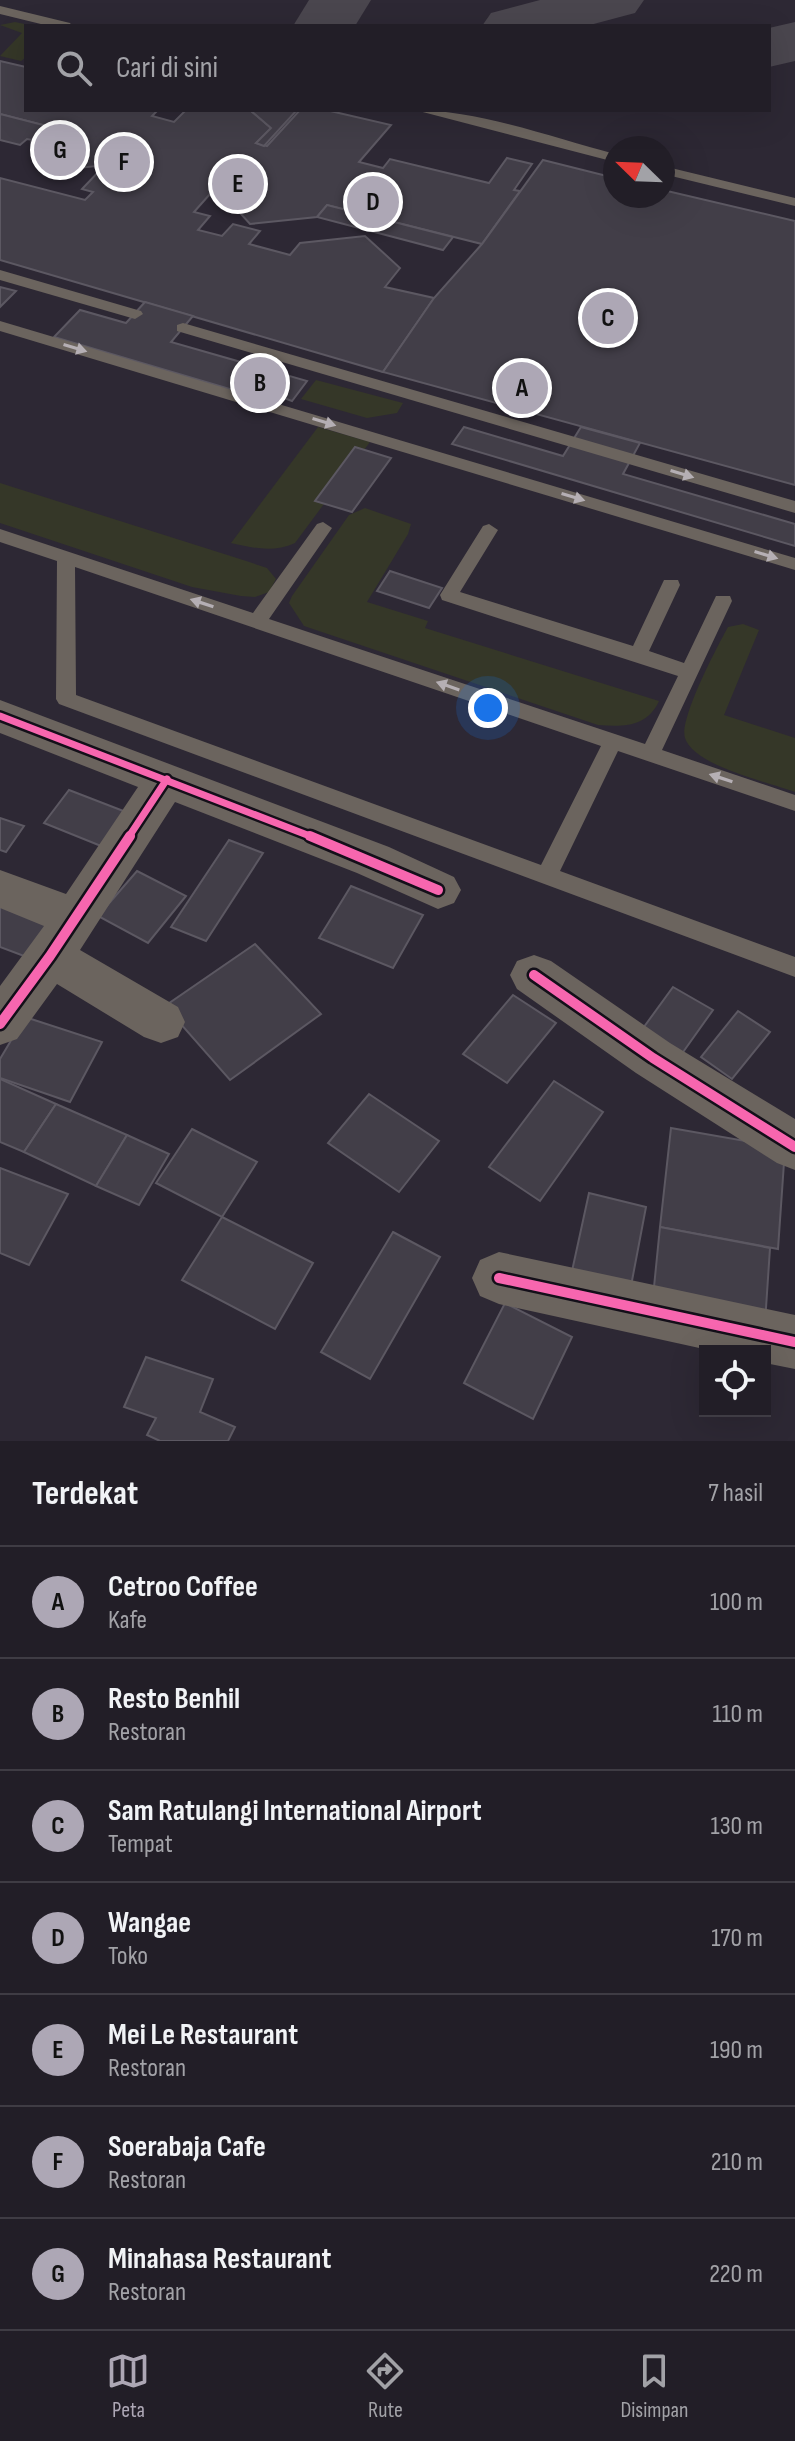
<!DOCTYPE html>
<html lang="id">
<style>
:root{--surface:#221e27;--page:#2a272f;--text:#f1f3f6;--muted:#a2a2a7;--line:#3f3c44;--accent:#ada7b5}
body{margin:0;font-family:"Sofia Sans Condensed",sans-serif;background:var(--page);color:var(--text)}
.controls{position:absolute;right:24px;bottom:24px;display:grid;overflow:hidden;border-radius:0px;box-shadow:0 8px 32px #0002}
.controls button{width:72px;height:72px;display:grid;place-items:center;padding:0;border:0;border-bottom:2px solid var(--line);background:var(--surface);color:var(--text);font:40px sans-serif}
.compass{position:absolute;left:603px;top:136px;width:72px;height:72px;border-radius:50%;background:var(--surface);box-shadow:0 8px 32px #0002;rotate:293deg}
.you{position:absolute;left:488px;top:708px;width:28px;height:28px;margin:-20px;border:6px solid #fff;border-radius:50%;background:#1a73e8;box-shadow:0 0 0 12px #1a73e833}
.badge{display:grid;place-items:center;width:52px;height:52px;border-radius:50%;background:var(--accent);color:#111;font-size:26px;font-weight:700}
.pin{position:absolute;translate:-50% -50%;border:4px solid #fff;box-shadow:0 2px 8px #0006}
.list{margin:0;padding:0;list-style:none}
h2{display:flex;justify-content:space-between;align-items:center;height:104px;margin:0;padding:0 32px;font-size:34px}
h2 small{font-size:26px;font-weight:400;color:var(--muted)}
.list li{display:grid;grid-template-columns:52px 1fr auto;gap:24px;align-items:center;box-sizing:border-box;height:112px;padding:0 32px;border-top:2px solid var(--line)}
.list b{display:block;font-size:30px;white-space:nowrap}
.list p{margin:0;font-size:26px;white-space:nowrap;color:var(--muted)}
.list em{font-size:26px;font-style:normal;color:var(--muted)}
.icon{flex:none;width:44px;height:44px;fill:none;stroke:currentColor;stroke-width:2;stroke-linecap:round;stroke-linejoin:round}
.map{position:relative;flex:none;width:795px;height:1441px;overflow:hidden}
.search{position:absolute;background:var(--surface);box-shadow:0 8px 32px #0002;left:24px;right:24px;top:24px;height:88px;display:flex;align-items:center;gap:20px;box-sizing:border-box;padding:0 28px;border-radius:0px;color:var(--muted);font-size:30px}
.sheet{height:888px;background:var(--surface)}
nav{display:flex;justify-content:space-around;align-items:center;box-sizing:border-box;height:112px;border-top:2px solid var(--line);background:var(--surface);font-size:22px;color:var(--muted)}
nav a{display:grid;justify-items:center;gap:4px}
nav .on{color:var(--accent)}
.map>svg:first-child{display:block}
</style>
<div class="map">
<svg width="795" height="1441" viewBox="0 0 795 1441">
<rect width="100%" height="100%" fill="#2d2834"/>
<g fill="#353728">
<path d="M15 22 34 26H26V57L21 61 0 56 22 33 0 25Z"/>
<path d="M316 380 403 403 397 413 367 418 301 399Z"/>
<path d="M318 427 370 442 295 543C273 553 254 548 231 543Z"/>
<path d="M0 483 240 559 267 568 276 579 269 592 255 597 241 596 192 587 0 523Z"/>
<path d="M365 508 411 524 408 534 367 602 428 621 425 628 659 701C647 727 624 727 598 725L304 626 289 603 292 596 349 515Z"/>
<path d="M743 624 759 630 724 715 795 738V792C768 782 694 766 685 738 679 719 717 647 728 627Z"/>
</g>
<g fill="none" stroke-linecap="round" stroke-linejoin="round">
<g fill="#4a464e" fill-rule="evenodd">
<path d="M309 0H371L355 26H293Z"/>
<path d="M540 0H644L635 13 586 26H482L491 13Z"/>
<path d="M795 22V61L769 67V28Z"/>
</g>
</g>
<g fill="#423e48" stroke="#5c5862" stroke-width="2">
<path d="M0 61 26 67V110H158L152 116 174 122 186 110H250L271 128 256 143 267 146 300 110H326L391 125 359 162 383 168 390 159 489 183 507 158 532 164 514 190 520 191 482 244 327 205 317 217 250 224 221 192 233 178 226 176 194 212 210 216 198 230 222 236 233 224 260 231 249 244 290 255 300 243 365 236 400 268 385 287 434 298 383 372 0 260V178L85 200 93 192 82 189 105 165 52 171 31 142 47 126 0 114Z"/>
<path d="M250 110H297L264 146 256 143 271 128Z"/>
<path d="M0 114 47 126 32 140 27 139 20 145 0 140Z"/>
<path d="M543 160 615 178V196H663V190L795 221V485L383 372 434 298 482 244Z"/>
<path d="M327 205 453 237 443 250 317 217Z"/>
<path d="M0 287 16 291 0 307Z"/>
<path d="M145 302 193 316 171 342 307 381 292 401 284 398 280 404 54 337 80 310 126 323Z"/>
<path d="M464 427 563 456 581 427 640 443 623 474 795 524V546L452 444Z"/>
<path d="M355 447 391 458 352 512 315 501Z"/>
<path d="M390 571 442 588 429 608 377 591Z"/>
<path d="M69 790 126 812 101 846 44 823Z"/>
<path d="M0 818 24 826 6 852 0 850Z"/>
<path d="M229 840 263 853 206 941 171 927Z"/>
<path d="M137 871 186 896 148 943 98 916Z"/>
<path d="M351 886 423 915 393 968 319 938Z"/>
<path d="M0 900 57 921 32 959 0 947Z"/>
<path d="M255 944 321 1014 230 1080 165 1006Z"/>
<path d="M673 987 713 1010 681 1055 641 1031Z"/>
<path d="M513 995 556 1023 507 1083 463 1054Z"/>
<path d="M738 1011 770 1032 732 1079 701 1057Z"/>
<path d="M25 1017 102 1042 70 1102 0 1078V1059Z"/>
<path d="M0 1079 56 1104 24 1152 0 1142Z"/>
<path d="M554 1081 603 1112 540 1201 489 1167Z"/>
<path d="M369 1094 439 1141 399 1192 328 1143Z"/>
<path d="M56 1104 127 1135 96 1186 24 1152Z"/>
<path d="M671 1128 785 1148 778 1249 660 1227Z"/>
<path d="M192 1129 257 1162 222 1217 156 1183Z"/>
<path d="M127 1135 169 1154 139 1205 96 1186Z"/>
<path d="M0 1168 68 1194 29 1265 0 1253Z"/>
<path d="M589 1193 646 1207 631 1286 572 1271Z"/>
<path d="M222 1217 313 1263 275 1329 182 1280Z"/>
<path d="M660 1227 770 1248 765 1323 653 1297Z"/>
<path d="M393 1232 440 1257 370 1379 321 1352Z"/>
<path d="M505 1303 572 1337 533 1419 464 1383Z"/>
<path d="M146 1357 213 1379 200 1412 235 1427 228 1441H160L147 1435 156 1418 124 1407Z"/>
</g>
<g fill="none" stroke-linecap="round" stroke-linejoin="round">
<g fill="#6b645e" fill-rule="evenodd">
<path d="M0 6 70 23 72 26H49L0 14Z"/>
<path d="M415 110C478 110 554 138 615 154V162Z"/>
<path d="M663 166 795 198V206L663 174Z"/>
<path d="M0 270 141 311 143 314 135 319 0 280Z"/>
<path d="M0 321 795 558V570L0 331Z"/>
<path d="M183 323 795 501V513L177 331V325Z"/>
<path d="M323 522 332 528 269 619 645 744 678 676 442 600 440 595 483 526 489 524 498 530 460 592 633 646 664 580H678L680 585 649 651 684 663 716 596H730L732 601 662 750 795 795V811L618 751 560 871 795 957V977L59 704 56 699 57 561 0 542V529L253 613 317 524ZM75 567 601 746 541 865 76 695Z"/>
</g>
<g fill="#6b645e" fill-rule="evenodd">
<path d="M0 700 389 847 454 877 461 890 454 903 438 909 357 873 175 802 80 950 178 1007 185 1022 178 1037 161 1043 144 1037 57 984 17 1039 0 1045V986L44 926 0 908V870L66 894 138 787 0 733Z"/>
<path d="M534 955 551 961 670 1043 795 1119V1170L777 1163 636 1073 517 989 510 975 517 961Z"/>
<path d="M499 1252 795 1315V1369L765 1363V1351H713L499 1304 480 1296 472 1278 480 1260Z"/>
</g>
<g stroke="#130f19" stroke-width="12">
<g id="cycleway-far1">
<path d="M0 716 315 838"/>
<path d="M128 838 167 779"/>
</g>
</g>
<g stroke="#130f19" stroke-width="15">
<g id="cycleway">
<path d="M310 836 438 890"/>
<path d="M534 975 653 1058 795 1147"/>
<path d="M0 1024 50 956 130 836"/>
<path d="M499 1278 795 1342"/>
</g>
</g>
<use href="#cycleway-far1" stroke="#f766af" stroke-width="7"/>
<use href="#cycleway" stroke="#f766af" stroke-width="10"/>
</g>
<defs><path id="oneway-solid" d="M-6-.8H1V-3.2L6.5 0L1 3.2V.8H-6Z" transform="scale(2)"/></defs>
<g fill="#b5afb4">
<use href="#oneway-solid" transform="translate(75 348) rotate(17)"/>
<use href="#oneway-solid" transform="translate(324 422) rotate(17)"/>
<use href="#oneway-solid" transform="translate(682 474) rotate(17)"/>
<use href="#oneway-solid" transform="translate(573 497) rotate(17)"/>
<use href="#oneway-solid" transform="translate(766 555) rotate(17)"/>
<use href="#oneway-solid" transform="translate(202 603) rotate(-162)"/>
<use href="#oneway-solid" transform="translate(448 686) rotate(-161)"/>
<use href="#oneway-solid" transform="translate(721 778) rotate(-162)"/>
</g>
</svg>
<div class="controls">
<button><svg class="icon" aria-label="locate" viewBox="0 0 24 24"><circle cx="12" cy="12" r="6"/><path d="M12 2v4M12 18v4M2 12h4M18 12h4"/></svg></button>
</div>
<svg class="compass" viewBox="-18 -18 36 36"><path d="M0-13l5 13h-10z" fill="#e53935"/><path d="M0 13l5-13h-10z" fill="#a2a2a7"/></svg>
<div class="you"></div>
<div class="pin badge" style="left:522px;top:388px">A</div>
<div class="pin badge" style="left:260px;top:383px">B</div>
<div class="pin badge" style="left:608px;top:318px">C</div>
<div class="pin badge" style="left:373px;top:202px">D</div>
<div class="pin badge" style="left:238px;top:184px">E</div>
<div class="pin badge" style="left:124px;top:162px">F</div>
<div class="pin badge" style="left:60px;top:150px">G</div>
<div class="search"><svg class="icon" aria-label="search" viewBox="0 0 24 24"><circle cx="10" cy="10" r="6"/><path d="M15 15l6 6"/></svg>Cari di sini</div>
</div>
<section class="sheet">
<h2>Terdekat<small>7 hasil</small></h2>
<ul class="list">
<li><span class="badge">A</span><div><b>Cetroo Coffee</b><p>Kafe</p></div><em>100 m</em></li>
<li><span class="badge">B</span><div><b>Resto Benhil</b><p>Restoran</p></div><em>110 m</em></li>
<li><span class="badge">C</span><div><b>Sam Ratulangi International Airport</b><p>Tempat</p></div><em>130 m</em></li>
<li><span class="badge">D</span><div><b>Wangae</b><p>Toko</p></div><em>170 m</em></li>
<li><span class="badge">E</span><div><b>Mei Le Restaurant</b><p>Restoran</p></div><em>190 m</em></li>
<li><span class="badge">F</span><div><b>Soerabaja Cafe</b><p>Restoran</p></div><em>210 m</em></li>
<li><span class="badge">G</span><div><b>Minahasa Restaurant</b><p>Restoran</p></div><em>220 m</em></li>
</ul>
</section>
<nav>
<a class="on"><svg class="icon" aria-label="map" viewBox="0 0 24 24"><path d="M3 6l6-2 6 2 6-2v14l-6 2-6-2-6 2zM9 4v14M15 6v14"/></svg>Peta</a>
<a><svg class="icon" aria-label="directions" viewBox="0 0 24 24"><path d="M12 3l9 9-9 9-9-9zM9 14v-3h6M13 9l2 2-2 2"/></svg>Rute</a>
<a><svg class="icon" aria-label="saved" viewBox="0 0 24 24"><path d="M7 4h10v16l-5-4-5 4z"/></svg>Disimpan</a>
</nav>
